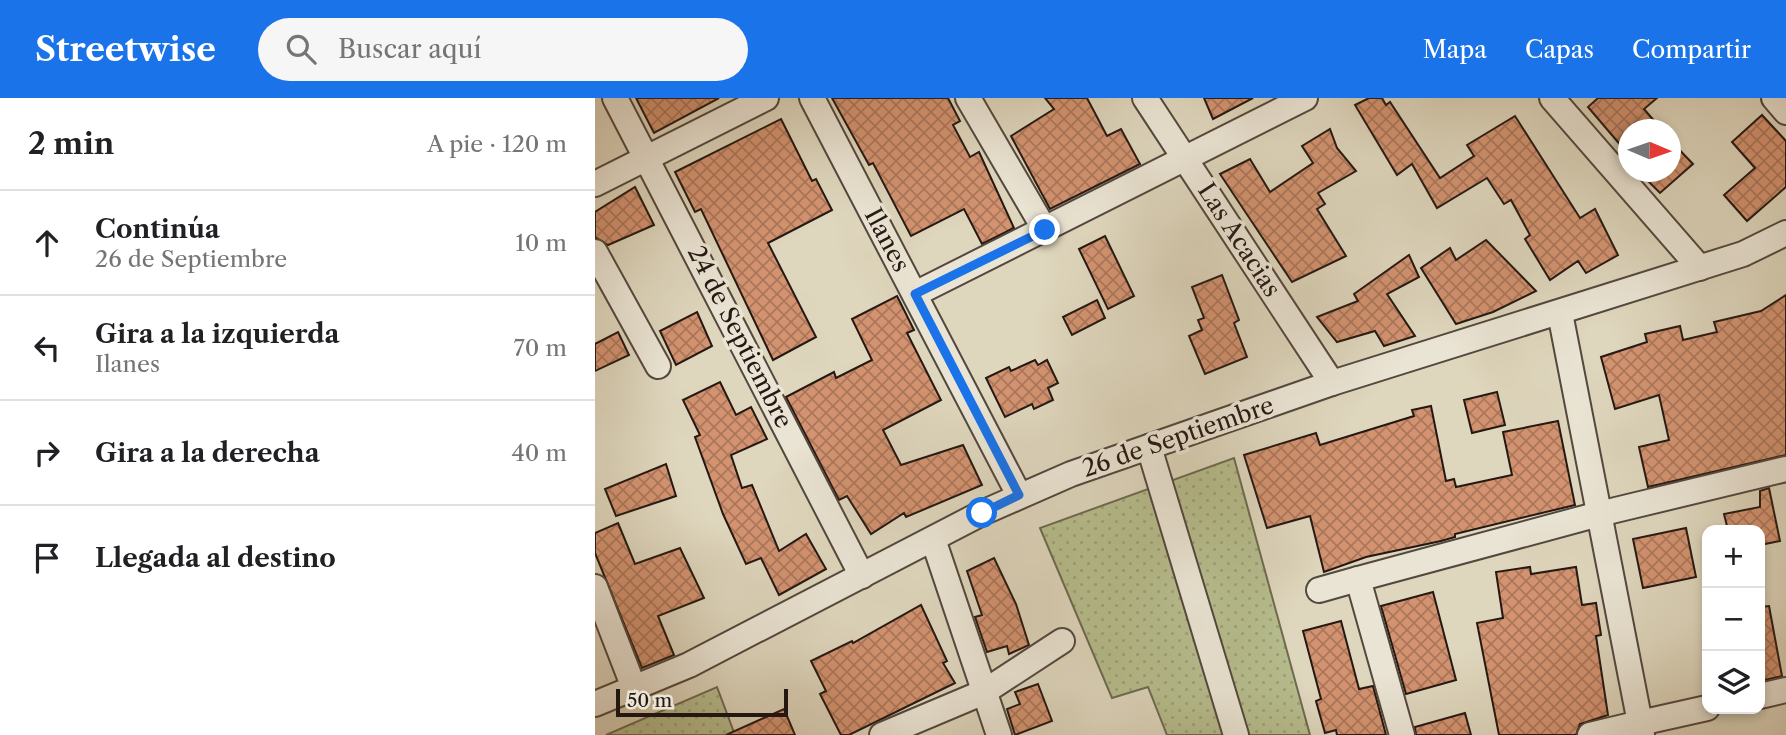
<!DOCTYPE html>
<html lang="es">
<meta charset="utf-8">
<style>
:root{--surface:#fff;--page:#f6f6f6;--text:#202124;--muted:#757577;--line:#e0e0e0;--accent:#1a73e8}
body{margin:0;font-family:"Libre Caslon Text",serif;background:var(--page);color:var(--text)}
.controls{position:absolute;right:21px;bottom:21px;display:grid;overflow:hidden;border-radius:14px;box-shadow:0 4px 10px #0003}
.controls button{width:63px;height:63px;display:grid;place-items:center;padding:0;border:0;border-bottom:2px solid var(--line);background:var(--surface);color:var(--text);font:35px sans-serif}
.compass{position:absolute;left:1023px;top:21px;width:63px;height:63px;border-radius:50%;background:var(--surface);box-shadow:0 4px 10px #0003;rotate:92deg}
.scale{position:absolute;left:21px;bottom:18px;width:172px;box-sizing:border-box;padding-left:7px;border:4px solid #251813;border-top:0;font-size:19px;line-height:24px;white-space:nowrap;color:#251813;-webkit-text-stroke:5px #eae4d4;paint-order:stroke}
.stop{position:absolute;width:21px;height:21px;margin:-16px;border:5px solid #1a73e8;border-radius:50%;background:#fff}
.stop.end{background:#1a73e8;border-color:#fff;box-shadow:0 2px 7px #0008}
.list{margin:0;padding:0;list-style:none}
h2{display:flex;justify-content:space-between;align-items:center;height:91px;margin:0;padding:0 28px;font-size:30px}
h2 small{font-size:23px;font-weight:400;color:var(--muted)}
.list li{display:grid;grid-template-columns:46px 1fr auto;gap:21px;align-items:center;box-sizing:border-box;height:105px;padding:0 28px;border-top:2px solid var(--line)}
.list b{display:block;font-size:26px;white-space:nowrap}
.list p{margin:0;font-size:23px;white-space:nowrap;color:var(--muted)}
.list em{font-size:23px;font-style:normal;color:var(--muted)}
.icon{flex:none;width:38px;height:38px;fill:none;stroke:currentColor;stroke-width:2;stroke-linecap:round;stroke-linejoin:round}
.map{position:relative;flex:none;width:1191px;height:637px;overflow:hidden}
header{display:flex;align-items:center;gap:42px;box-sizing:border-box;height:98px;padding:0 35px;background:var(--accent);color:#fff}
header strong{font-size:33px}
nav{display:flex;gap:38px;margin-inline-start:auto;font-size:24px}
.search{width:490px;height:63px;background:var(--page);display:flex;align-items:center;gap:18px;box-sizing:border-box;padding:0 24px;border-radius:38px;color:var(--muted);font-size:26px}
main{display:flex}
aside{flex:1;background:var(--surface)}
.map>svg:first-child{display:block}
</style>
<header>
<strong>Streetwise</strong>
<div class="search"><svg class="icon" aria-label="search" viewBox="0 0 24 24"><circle cx="10" cy="10" r="6"/><path d="M15 15l6 6"/></svg>Buscar aquí</div>
<nav><a>Mapa</a><a>Capas</a><a>Compartir</a></nav>
</header>
<main>
<aside>
<h2>2 min<small>A pie · 120 m</small></h2>
<ul class="list">
<li><svg class="icon" aria-label="ahead" viewBox="0 0 24 24"><path d="M12 20V5M6 11l6-6 6 6"/></svg><div><b>Continúa</b><p>26 de Septiembre</p></div><em>10 m</em></li>
<li><svg class="icon" aria-label="left" viewBox="0 0 24 24"><path d="M17 20v-9H6M10 6l-5 5 5 5"/></svg><div><b>Gira a la izquierda</b><p>Ilanes</p></div><em>70 m</em></li>
<li><svg class="icon" aria-label="right" viewBox="0 0 24 24"><path d="M7 20v-9h11M14 6l5 5-5 5"/></svg><div><b>Gira a la derecha</b></div><em>40 m</em></li>
<li><svg class="icon" aria-label="arrive" viewBox="0 0 24 24"><path d="M6 21V4h12l-3 4 3 4H6"/></svg><div><b>Llegada al destino</b></div></li>
</ul>
</aside>
<div class="map">
<svg width="1191" height="637" viewBox="0 0 1191 637">
<defs>
<pattern id="grass-dots" width="8" height="8" patternUnits="userSpaceOnUse" patternTransform="scale(1.75)"><rect width="8" height="8" fill="#b6bc8d"/><path d="M2 2h.1M6 6h.1" fill="none" stroke="#9ca179" stroke-width="1.8" stroke-linecap="round"/></pattern>
<pattern id="building-cross-hatch" width="8" height="8" patternUnits="userSpaceOnUse" patternTransform="scale(1.75)"><rect width="8" height="8" fill="#d39370"/><path d="M0 0l8 8M0 8l8-8" fill="none" stroke="#ab775b"/></pattern>
</defs>
<rect width="100%" height="100%" fill="#ded6bd"/>
<filter id="stains"><feTurbulence type="fractalNoise" baseFrequency=".00286" numOctaves="4"/><feColorMatrix values="0 0 0 0 .2 0 0 0 0 .09 0 0 0 0 .02 0 0 0 .5 -.17"/></filter>
<radialGradient id="worn" r=".72"><stop offset=".6" stop-color="#630" stop-opacity="0"/><stop offset="1" stop-color="#630" stop-opacity=".3"/></radialGradient>
<g fill="url(#grass-dots)" stroke="#6e6a50" stroke-width="2">
<path d="M639 360 715 637H572L553 589 517 600 445 430Z"/>
<path d="M122 589 140 637H11Z"/>
</g>
<g fill="url(#building-cross-hatch)" stroke="#251813" stroke-width="2">
<path d="M41 0H124L59 35Z"/>
<path d="M237 0H353L365 23 358 27 375 59 384 54 419 130 387 146 369 111 316 138 278 65 274 67Z"/>
<path d="M450 0H492L512 38 526 31 545 66 455 111 416 38 459 11Z"/>
<path d="M609 0H658L618 21Z"/>
<path d="M774 0H787L791 7 795 4 845 80 879 58 872 47 920 18 985 120 1000 111 1023 157 991 175 983 163 955 182 930 141 935 137 916 102 909 106 892 80 842 110 817 66 802 77 760 7Z"/>
<path d="M1003 0H1062L1049 11 1067 32H1033V56L993 9Z"/>
<path d="M1167 17 1191 43V89L1152 123 1129 97 1160 70 1137 44Z"/>
<path d="M186 21 217 83 221 81 237 112 173 145 221 239 178 262 106 111 100 114 80 74Z"/>
<path d="M735 31 742 50 761 73 723 95 730 106 722 111 751 158 697 184 625 76 655 61 675 94 718 65 707 48Z"/>
<path d="M1075 42 1098 66 1065 95 1044 74H1075Z"/>
<path d="M40 89 59 127 13 147 0 139V114Z"/>
<path d="M510 138 539 198 513 211 484 151Z"/>
<path d="M891 142 941 193 898 214 861 226 826 170 855 150 861 162Z"/>
<path d="M814 157 824 179 792 196 820 238 789 248 780 233 742 244 722 219 763 203 759 196Z"/>
<path d="M627 177 644 222 639 225 652 259 610 276 594 238 607 232 603 222 609 220 597 189Z"/>
<path d="M1191 197V357L1053 389 1044 349 1074 342 1064 297 1020 311 1006 259 1052 244 1050 236 1085 228 1088 242 1122 234 1119 224 1166 213Z"/>
<path d="M302 198 319 232 312 235 346 302 288 332 306 367 368 347 387 387 311 419 309 415 276 436 252 398 244 402 191 299 239 274 241 280 277 262 257 221Z"/>
<path d="M502 202 510 220 477 237 468 219Z"/>
<path d="M102 214 117 248 81 267 65 233Z"/>
<path d="M23 234 34 257 0 273V246Z"/>
<path d="M440 262 443 267 452 262 463 285 453 290 458 302 439 311 437 306 410 319 391 280 414 269 416 273Z"/>
<path d="M125 284 141 317 156 309 172 341 136 357 147 390 157 387 184 453 211 436 231 471 184 497 166 460 151 466 128 416 100 339 105 337 88 302Z"/>
<path d="M902 294 910 327 877 335 869 302Z"/>
<path d="M836 308 851 383 859 381 861 389 917 377 908 334 963 323 980 407 860 436V439L846 443 771 459 729 474 715 418 672 430 649 357 721 335 725 347 819 318 817 312Z"/>
<path d="M71 366 81 398 21 418 10 391Z"/>
<path d="M1174 390 1185 443 1165 447V432H1133L1129 416 1165 409V393Z"/>
<path d="M23 425 40 466 85 450 109 500 63 518 79 557 47 570 0 455V435Z"/>
<path d="M1091 430 1101 479 1048 490 1038 441Z"/>
<path d="M399 460 421 506 434 547 414 556 412 548 392 554 380 519 387 517 372 473Z"/>
<path d="M935 469 936 476 981 469 987 507 1001 505 1006 537 1001 538 1013 617 985 626 981 637H904L882 525 908 520 901 474Z"/>
<path d="M838 494 861 582 811 596 786 508Z"/>
<path d="M326 507 352 563 348 565 360 585 254 637H246L225 596 231 593 216 563 257 543 258 545Z"/>
<path d="M1174 508 1187 578 1165 583V509Z"/>
<path d="M746 523 764 591 778 588 791 637H742L741 632 730 635 721 603 726 601 708 533Z"/>
<path d="M443 586 457 623 420 637 412 611 425 606 420 594Z"/>
<path d="M189 611 200 637H131Z"/>
<path d="M870 615 876 637H821L820 629Z"/>
</g>
<g fill="none" stroke-linecap="round" stroke-linejoin="round">
<g stroke="#53483e" stroke-width="28">
<g id="minor">
<path d="M20 0 267 478"/>
<path d="M217 0 424 397"/>
<path d="M373 0 450 132"/>
<path d="M550 0 737 285"/>
<path d="M957 0 1105 170"/>
<path d="M1179 0 1191 14"/>
<path d="M0 86 171 0"/>
<path d="M0 154 63 268"/>
<path d="M320 196 710 0"/>
<path d="M965 215 1045 625 1112 610"/>
<path d="M554 349 641 637"/>
<path d="M338 441 404 637"/>
<path d="M0 489 39 590"/>
<path d="M724 492 763 481"/>
<path d="M1165 598 1191 592"/>
<path d="M0 606 94 567 387 415 476 376 737 285 1148 156 1191 135"/>
<path d="M287 637 389 594 467 543"/>
<path d="M807 637 763 481 1004 416 1191 371"/>
<path d="M995 637 1045 625 1047 637"/>
</g>
</g>
<use href="#minor" stroke="#eae4d4" stroke-width="24"/>
</g>
<g fill="none" stroke-linecap="round" stroke-linejoin="round">
<path stroke="#1a73e8" stroke-width="9" d="M387 415 424 397 320 196 450 132"/>
</g>
<g text-anchor="middle" stroke-width="7" stroke-linejoin="round" paint-order="stroke">
<g font-size="24" fill="#251813" stroke="#eae4d4">
<text transform="translate(292 142) rotate(62)" y="8">Ilanes</text>
<text transform="translate(644 142) rotate(57)" y="8">Las Acacias</text>
<text transform="translate(145 239) rotate(63)" y="8">24 de Septiembre</text>
<text transform="translate(583 339) rotate(-19)" y="8">26 de Septiembre</text>
</g>
</g>
<rect width="100%" height="100%" filter="url(#stains)"/>
<rect width="100%" height="100%" fill="url(#worn)"/>
</svg>
<div class="controls">
<button>+</button>
<button>−</button>
<button><svg class="icon" aria-label="layers" viewBox="0 0 24 24"><path d="M12 4l9 5-9 5-9-5zM3 14l9 5 9-5"/></svg></button>
</div>
<svg class="compass" viewBox="-18 -18 36 36"><path d="M0-13l5 13h-10z" fill="#e53935"/><path d="M0 13l5-13h-10z" fill="#757577"/></svg>
<div class="scale">50 m</div>
<div class="stop" style="left:387px;top:415px"></div>
<div class="stop end" style="left:450px;top:132px"></div>
</div>
</main>
